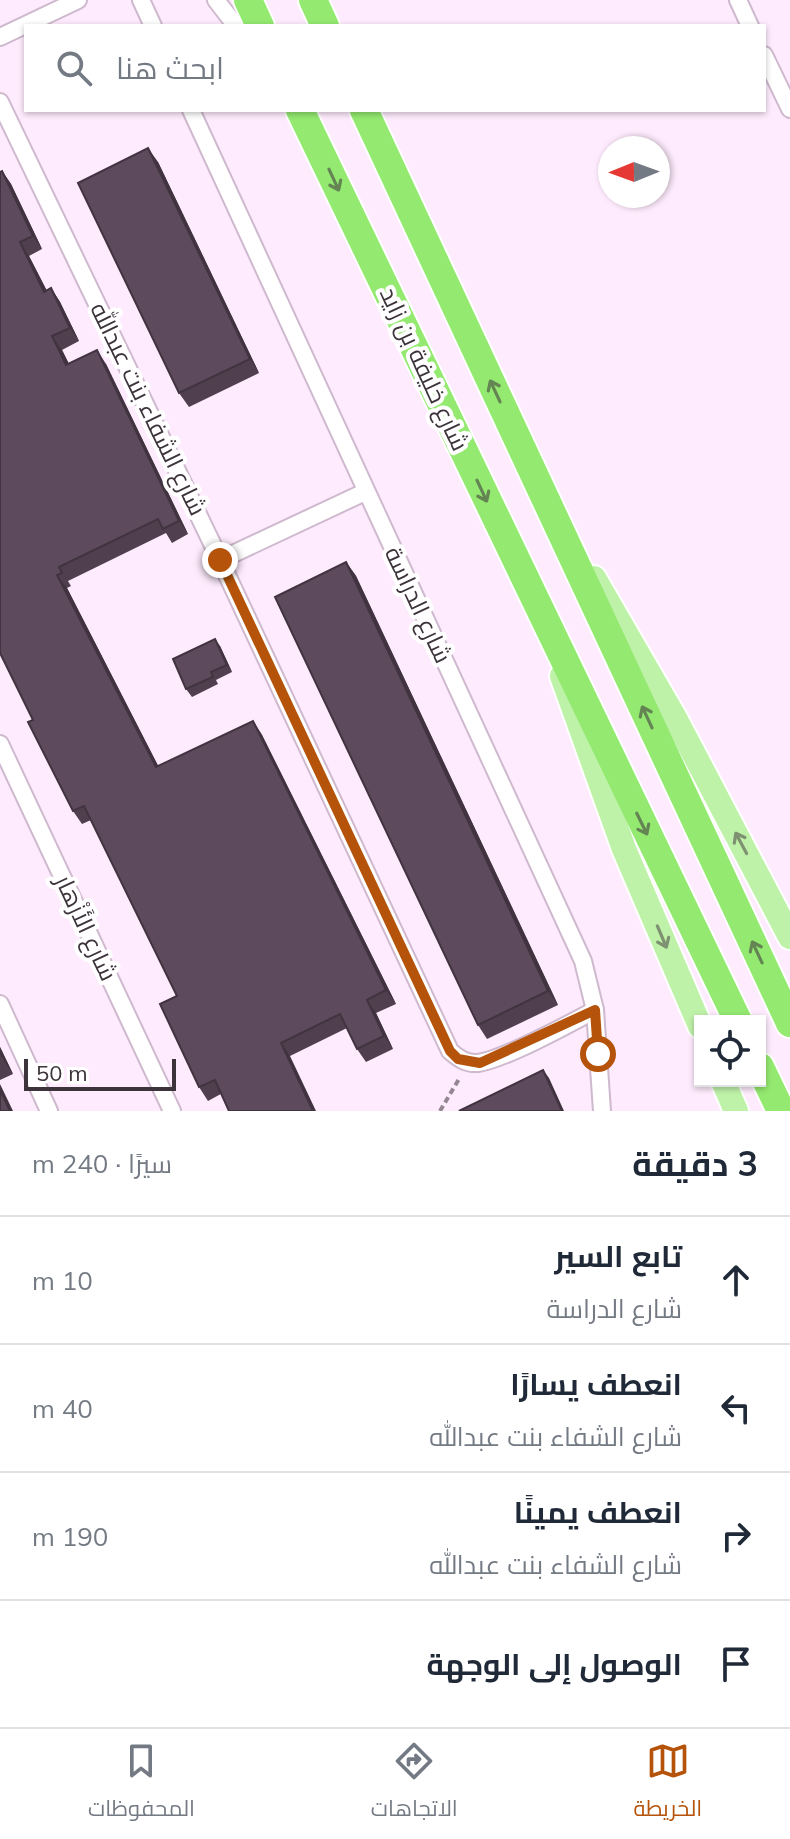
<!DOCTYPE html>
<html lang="ar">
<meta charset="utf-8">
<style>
:root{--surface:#fff;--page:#f2f2f3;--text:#1f2937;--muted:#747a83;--line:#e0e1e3;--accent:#b45309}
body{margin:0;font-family:Mulish,Cairo,sans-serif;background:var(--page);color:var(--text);direction:rtl}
.controls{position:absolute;right:24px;bottom:24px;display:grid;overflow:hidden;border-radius:0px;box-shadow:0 2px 6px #0004}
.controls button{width:72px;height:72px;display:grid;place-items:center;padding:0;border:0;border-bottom:2px solid var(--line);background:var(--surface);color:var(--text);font:40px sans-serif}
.compass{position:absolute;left:598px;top:136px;width:72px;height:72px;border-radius:50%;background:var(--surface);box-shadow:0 2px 6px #0004;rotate:269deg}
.scale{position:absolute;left:24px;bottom:20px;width:152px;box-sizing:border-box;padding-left:8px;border:4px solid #3c333b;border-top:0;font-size:22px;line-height:28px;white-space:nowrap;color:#3c333b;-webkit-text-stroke:6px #fff;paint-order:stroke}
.stop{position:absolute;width:24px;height:24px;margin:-18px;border:6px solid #b45309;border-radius:50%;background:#fff}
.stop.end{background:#b45309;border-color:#fff;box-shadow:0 2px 8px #0008}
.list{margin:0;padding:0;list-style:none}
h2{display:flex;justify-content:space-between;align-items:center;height:104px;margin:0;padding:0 32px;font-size:34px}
h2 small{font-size:26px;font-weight:400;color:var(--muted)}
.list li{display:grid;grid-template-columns:52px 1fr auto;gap:24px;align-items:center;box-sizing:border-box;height:128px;padding:0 32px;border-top:2px solid var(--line)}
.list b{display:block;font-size:30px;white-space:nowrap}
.list p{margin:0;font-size:26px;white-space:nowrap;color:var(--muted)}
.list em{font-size:26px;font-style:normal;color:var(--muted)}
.icon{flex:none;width:44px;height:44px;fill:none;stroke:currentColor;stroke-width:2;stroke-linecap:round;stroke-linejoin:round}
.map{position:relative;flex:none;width:790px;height:1111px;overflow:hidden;direction:ltr}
.search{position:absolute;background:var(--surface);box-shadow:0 2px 6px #0004;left:24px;right:24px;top:24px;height:88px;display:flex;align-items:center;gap:20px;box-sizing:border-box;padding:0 28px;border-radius:0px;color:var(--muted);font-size:30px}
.sheet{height:616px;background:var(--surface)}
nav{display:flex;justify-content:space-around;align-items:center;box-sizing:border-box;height:112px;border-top:2px solid var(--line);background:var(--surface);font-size:22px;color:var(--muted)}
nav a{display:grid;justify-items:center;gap:4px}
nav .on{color:var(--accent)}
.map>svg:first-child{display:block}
</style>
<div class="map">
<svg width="790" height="1111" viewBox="0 0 790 1111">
<rect width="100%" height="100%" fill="#feebfd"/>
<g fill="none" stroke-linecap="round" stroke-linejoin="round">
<g stroke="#cfb9ce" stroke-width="20">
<g id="street">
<path d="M141 0 153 26"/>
<path d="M216 0 236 26"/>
<path d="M738 0 750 26"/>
<path d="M0 37 78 0"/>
<path d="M764 55 790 109"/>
<path d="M0 102 220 560 450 1051C458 1058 466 1064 478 1063 505 1059 569 1024 595 1010"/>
<path d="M191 110 583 961 595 1010 602 1111"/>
<path d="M220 560 365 492"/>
<path d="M0 744 172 1111"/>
<path d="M0 1004 49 1111"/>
</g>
</g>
<g stroke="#fff" stroke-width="28">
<g id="primary">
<path d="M594 578 675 718 790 937"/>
<path d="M562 676 624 849 700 1026"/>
<path d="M723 1081 736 1111"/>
</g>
</g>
<g stroke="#fff" stroke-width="32">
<g id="highway">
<path d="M248 0 260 26"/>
<path d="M313 0 325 26"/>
<path d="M300 110 738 1021"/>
<path d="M364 110 790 1023"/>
<path d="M760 1067 781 1111"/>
</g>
</g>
<path stroke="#948793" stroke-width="4" stroke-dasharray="6 4" stroke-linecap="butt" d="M440 1111 459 1079"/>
<use href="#street" stroke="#fff" stroke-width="16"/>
<use href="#primary" stroke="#bff2a9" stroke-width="24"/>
<use href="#highway" stroke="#94ea70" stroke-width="28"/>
</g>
<g fill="#50404f">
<path d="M158 162 259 373 189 407 179 393Z"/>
<path d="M2 171 11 184 42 249 29 256 47 291 51 288 60 302 79 341 62 350 69 364H106L188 534 172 543 166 533 68 581 71 586 67 588 158 766 253 721 262 735 396 1004 376 1013 393 1049 366 1062 357 1049 347 1028 290 1056 208 1101 199 1087 177 996 91 820 82 824 73 811 33 720 1 619Z"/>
<path d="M346 562 356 576 558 1005 487 1039 478 1025Z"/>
<path d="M220 646 232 672 216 680 218 684 192 697 186 689Z"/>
<path d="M0 1047 13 1074 0 1080Z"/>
</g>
<g fill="#413440">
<path d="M148 148 158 162 259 373 250 359Z"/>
<path d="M2 171 11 184 42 249 33 236Z"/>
<path d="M20 242 29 256 54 305 44 292Z"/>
<path d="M51 288 60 302 79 341 70 328Z"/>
<path d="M52 336 62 350 76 378 66 365Z"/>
<path d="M97 350 106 364 188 534 179 521Z"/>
<path d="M346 562 356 576 558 1005 548 991Z"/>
<path d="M57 575 67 588 166 781 156 767Z"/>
<path d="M215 639 220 646 232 672 227 665Z"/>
<path d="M253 721 262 735 396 1004 386 990Z"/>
<path d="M367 1000 376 1013 393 1049 384 1036Z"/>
<path d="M281 1043 290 1056 316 1111H313Z"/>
<path d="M0 1047 13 1074 4 1061 0 1054Z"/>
<path d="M543 1070 549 1078 564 1111H562Z"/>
<path d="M0 1084 13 1111H10L0 1090Z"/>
</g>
<g fill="#5d4a5c" stroke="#413440" stroke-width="2">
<path d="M148 148 250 359 179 393 78 183Z"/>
<path d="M2 171 33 236 20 242 44 292 51 288 70 328 52 336 66 365 97 350 179 521 163 529 158 519 59 567 62 573 57 575 156 767 253 721 386 990 367 1000 384 1036 357 1049 340 1014 281 1043 313 1111H229L215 1080 199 1087 160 1004 177 996 84 806 73 811 28 722 33 720 0 653V172Z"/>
<path d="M346 562 548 991 478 1025 275 597Z"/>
<path d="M215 639 227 665 211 672 213 677 186 689 173 659Z"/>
<path d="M543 1070 562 1111H459Z"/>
<path d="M0 1090 10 1111H0Z"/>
</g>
<defs><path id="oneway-shaft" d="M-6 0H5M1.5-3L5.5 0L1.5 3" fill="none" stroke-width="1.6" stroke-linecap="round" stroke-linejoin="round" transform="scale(2)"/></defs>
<g stroke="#648553">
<use href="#oneway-shaft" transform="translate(334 180) rotate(65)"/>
<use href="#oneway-shaft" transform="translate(495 391) rotate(-115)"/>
<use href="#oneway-shaft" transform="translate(482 491) rotate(65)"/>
<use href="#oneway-shaft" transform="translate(647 717) rotate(-115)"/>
<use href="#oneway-shaft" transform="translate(642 824) rotate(64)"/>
<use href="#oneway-shaft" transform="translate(757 952) rotate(-115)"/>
</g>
<g stroke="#7e9272">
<use href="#oneway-shaft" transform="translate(741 843) rotate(-118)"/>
<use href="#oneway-shaft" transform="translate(662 937) rotate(67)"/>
</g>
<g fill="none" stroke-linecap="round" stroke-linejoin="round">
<path stroke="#b45309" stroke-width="10" d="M220 560 450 1051 458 1059 480 1063 595 1010 598 1054"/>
</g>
<g text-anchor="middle" stroke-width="8" stroke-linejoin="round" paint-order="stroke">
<g font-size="24" fill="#3c333b" stroke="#fff">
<text transform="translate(424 369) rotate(65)" y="8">شارع خليفة بن زايد</text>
<text transform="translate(148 409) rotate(64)" y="8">شارع الشفاء بنت عبدالله</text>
<text transform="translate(418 605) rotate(65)" y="8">شارع الدراسة</text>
<text transform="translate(86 928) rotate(65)" y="8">شارع الأَزْهار</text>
</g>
</g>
</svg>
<div class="controls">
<button><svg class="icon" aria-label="locate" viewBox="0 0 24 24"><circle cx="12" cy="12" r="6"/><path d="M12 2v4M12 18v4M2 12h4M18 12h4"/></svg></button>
</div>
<svg class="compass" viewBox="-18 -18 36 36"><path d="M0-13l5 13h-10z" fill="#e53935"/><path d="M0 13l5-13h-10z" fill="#747a83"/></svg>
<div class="scale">50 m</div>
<div class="stop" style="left:598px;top:1054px"></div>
<div class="stop end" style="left:220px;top:560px"></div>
<div class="search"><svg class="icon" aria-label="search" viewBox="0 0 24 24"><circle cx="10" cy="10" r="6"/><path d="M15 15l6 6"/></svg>ابحث هنا</div>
</div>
<section class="sheet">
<h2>3 دقيقة<small>سيرًا · 240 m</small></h2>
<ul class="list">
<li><svg class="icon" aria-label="ahead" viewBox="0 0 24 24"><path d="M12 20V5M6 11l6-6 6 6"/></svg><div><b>تابع السير</b><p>شارع الدراسة</p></div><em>10 m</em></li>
<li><svg class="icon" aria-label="left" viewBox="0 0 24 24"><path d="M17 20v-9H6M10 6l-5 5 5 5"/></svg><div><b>انعطف يسارًا</b><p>شارع الشفاء بنت عبدالله</p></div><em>40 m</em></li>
<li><svg class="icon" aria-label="right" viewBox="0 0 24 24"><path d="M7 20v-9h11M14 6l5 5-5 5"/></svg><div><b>انعطف يمينًا</b><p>شارع الشفاء بنت عبدالله</p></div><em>190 m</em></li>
<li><svg class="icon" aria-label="arrive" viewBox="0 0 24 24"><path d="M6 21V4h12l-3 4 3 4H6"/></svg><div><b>الوصول إلى الوجهة</b></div></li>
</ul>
</section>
<nav>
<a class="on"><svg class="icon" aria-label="map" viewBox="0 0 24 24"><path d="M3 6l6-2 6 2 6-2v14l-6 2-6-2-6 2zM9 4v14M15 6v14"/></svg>الخريطة</a>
<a><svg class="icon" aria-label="directions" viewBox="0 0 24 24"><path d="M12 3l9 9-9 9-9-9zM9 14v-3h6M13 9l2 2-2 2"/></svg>الاتجاهات</a>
<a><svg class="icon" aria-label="saved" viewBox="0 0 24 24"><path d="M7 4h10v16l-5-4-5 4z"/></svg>المحفوظات</a>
</nav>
